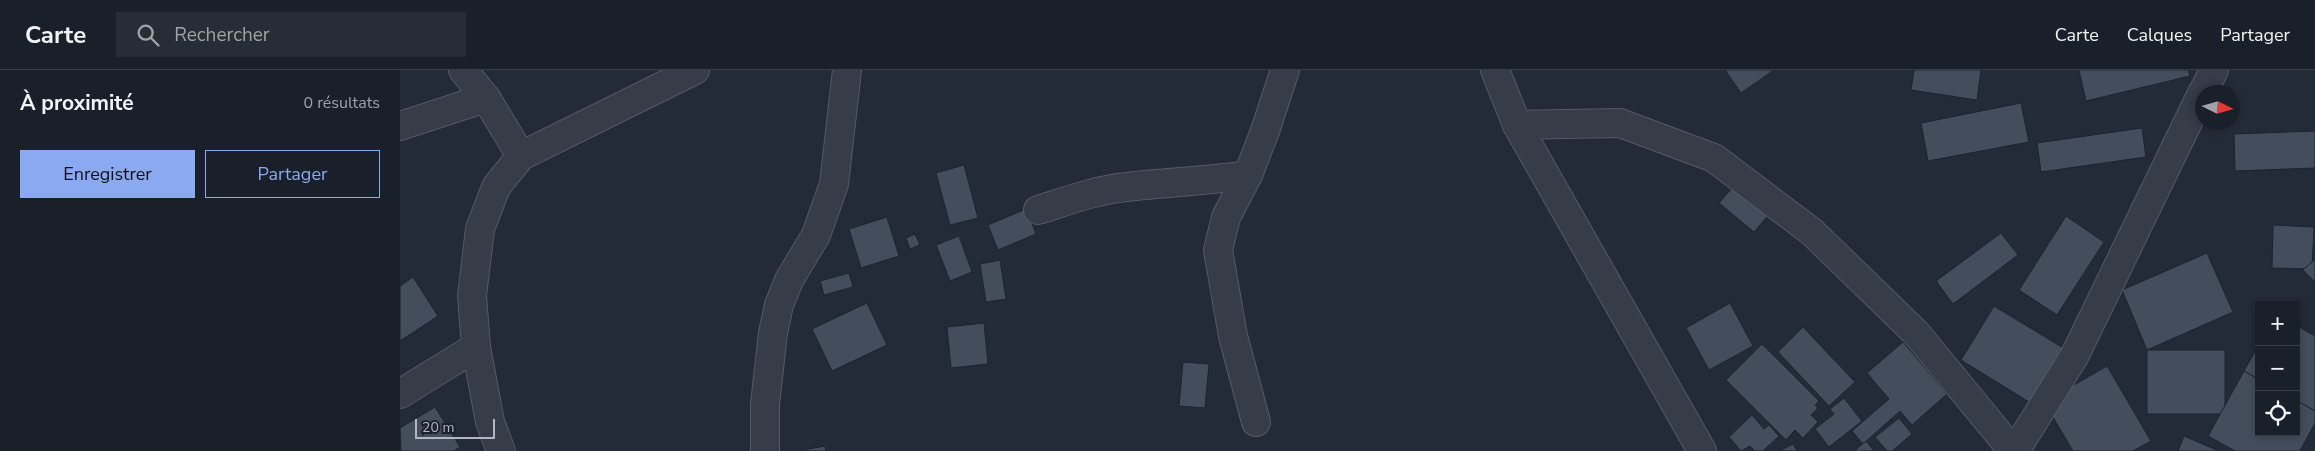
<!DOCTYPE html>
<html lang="fr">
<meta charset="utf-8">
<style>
:root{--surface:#1a202a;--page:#272d36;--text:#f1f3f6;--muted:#9fa3a8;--line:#383e47;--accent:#8aa9f0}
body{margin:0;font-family:"Nunito Sans",sans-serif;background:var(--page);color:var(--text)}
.controls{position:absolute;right:15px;bottom:15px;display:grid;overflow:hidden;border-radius:0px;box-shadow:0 2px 8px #0003}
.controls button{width:45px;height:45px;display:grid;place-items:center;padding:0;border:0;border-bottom:1px solid var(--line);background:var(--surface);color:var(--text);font:25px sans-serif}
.compass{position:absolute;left:1795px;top:15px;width:45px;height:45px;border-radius:50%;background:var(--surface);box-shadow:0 2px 8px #0003;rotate:95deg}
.scale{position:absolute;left:15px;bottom:12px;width:80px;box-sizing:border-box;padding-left:5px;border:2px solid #b1b7c4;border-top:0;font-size:14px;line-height:18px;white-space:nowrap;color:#b1b7c4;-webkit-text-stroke:4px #1c212d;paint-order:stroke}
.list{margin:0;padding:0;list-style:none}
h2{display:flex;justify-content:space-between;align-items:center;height:65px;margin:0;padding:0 20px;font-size:21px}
h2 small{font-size:16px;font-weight:400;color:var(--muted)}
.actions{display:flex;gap:10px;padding:15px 20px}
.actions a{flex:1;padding:11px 0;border:1px solid var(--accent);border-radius:0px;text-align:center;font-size:18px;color:var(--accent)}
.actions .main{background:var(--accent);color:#111}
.icon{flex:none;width:28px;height:28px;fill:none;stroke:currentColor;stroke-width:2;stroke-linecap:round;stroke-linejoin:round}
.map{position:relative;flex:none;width:1915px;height:381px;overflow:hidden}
header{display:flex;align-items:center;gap:30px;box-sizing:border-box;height:70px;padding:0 25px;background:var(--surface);border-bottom:1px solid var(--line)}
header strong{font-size:24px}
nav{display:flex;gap:28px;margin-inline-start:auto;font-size:18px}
.search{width:350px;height:45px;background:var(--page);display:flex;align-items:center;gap:12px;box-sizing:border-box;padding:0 18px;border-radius:0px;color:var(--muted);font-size:19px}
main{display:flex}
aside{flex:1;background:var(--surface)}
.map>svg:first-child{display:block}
</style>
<header>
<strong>Carte</strong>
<div class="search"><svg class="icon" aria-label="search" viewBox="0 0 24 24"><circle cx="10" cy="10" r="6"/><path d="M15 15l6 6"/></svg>Rechercher</div>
<nav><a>Carte</a><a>Calques</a><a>Partager</a></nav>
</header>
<main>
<aside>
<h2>À proximité<small>0 résultats</small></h2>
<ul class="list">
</ul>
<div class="actions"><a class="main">Enregistrer</a><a>Partager</a></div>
</aside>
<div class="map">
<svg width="1915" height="381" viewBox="0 0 1915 381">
<rect width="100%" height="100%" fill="#232a38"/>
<g fill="#444d5c" stroke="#1d232f">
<path d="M1325 0H1374L1341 23Z"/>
<path d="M1514 0H1581L1577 30 1511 20Z"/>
<path d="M1679 0H1788L1790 6 1686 31Z"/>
<path d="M1621 33 1629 72 1528 91 1521 53Z"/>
<path d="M1742 58 1746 87 1641 102 1637 73Z"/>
<path d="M1915 61V98L1835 101 1834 64Z"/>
<path d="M564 95 578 148 550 155 536 103Z"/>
<path d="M1338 111 1373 140 1354 162 1319 133Z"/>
<path d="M626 139 636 164 598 180 588 155Z"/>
<path d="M1666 146 1704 172 1657 245 1619 220Z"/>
<path d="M487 147 499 186 461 198 449 159Z"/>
<path d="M1873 155 1914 157 1912 199 1872 198Z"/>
<path d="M1601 163 1618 185 1553 234 1536 211Z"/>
<path d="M515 164 520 175 510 179 506 168Z"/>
<path d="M559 166 572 202 550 211 536 175Z"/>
<path d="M1807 183 1833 242 1747 280 1722 220Z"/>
<path d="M1915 189V212L1903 200Z"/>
<path d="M600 190 606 229 586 232 580 194Z"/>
<path d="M449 203 453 217 424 225 420 211Z"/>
<path d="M13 207 38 246 0 271V216Z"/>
<path d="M467 233 487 275 432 301 412 259Z"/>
<path d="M1330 233 1353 276 1309 300 1286 258Z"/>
<path d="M1594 236 1675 285 1642 340 1561 290Z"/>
<path d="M584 253 588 294 551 298 547 257Z"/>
<path d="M1896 255 1915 266V341L1896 330Z"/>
<path d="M1403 257 1455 312 1429 336 1378 282Z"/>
<path d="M1503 272 1547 324 1512 355 1500 341 1463 374 1452 361 1489 329 1467 303Z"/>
<path d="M1362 274 1419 331 1415 335 1418 338 1411 345 1418 352 1403 368 1395 360 1386 370 1326 310Z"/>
<path d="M1859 274V310L1844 301Z"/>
<rect x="1747" y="280" width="78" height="64"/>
<path d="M783 292 809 294 805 338 779 336Z"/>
<path d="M1707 296 1751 371 1733 381H1673L1644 332Z"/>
<path d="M1844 301 1859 310V362H1896V330L1915 341V353L1900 381H1835L1808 366Z"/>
<path d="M1444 328 1462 351 1429 377 1415 359 1434 344 1430 339Z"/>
<path d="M35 337 60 377 54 381H1L0 358Z"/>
<path d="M1352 345 1364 359 1369 355 1379 366 1363 381H1355L1350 376 1341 381 1329 367Z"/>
<path d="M1499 348 1512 364 1492 381H1487L1475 367Z"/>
<path d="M1784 366 1819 381H1778Z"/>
<path d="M1466 371 1474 381H1454Z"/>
<path d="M1393 374 1397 381H1379Z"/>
<path d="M425 376 426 381H398Z"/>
</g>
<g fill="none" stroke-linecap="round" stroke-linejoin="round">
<g stroke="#545a66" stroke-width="30">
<g id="minor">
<path d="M63 0 86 28 121 86"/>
<path d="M1095 0 1117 55 1302 381"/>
<path d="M1803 22 1814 0"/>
<path d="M1117 55 1220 53 1314 88 1412 162 1516 263 1613 381"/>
<path d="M0 56 86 28"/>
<path d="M638 140C667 131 696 120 726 117 767 112 807 111 848 105"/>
<path d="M0 324 76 277"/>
<path d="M856 352 833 266 818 180 826 147 848 105 865 61 885 0"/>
<path d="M101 381 90 352 76 277 72 226 80 159 96 117 121 86 295 0"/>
<path d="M365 381V334L373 263 379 235 389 210 416 165 434 114 447 0"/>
<path d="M1615 381 1675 285 1802 23"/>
</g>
</g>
<use href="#minor" stroke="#363c48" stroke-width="28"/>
</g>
</svg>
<div class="controls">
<button>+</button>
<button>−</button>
<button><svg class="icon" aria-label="locate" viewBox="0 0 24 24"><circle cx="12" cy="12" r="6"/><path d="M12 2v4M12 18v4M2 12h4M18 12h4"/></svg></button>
</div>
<svg class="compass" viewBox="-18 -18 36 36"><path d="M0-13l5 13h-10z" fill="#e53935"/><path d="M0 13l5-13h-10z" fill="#9fa3a8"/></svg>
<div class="scale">20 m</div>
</div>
</main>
